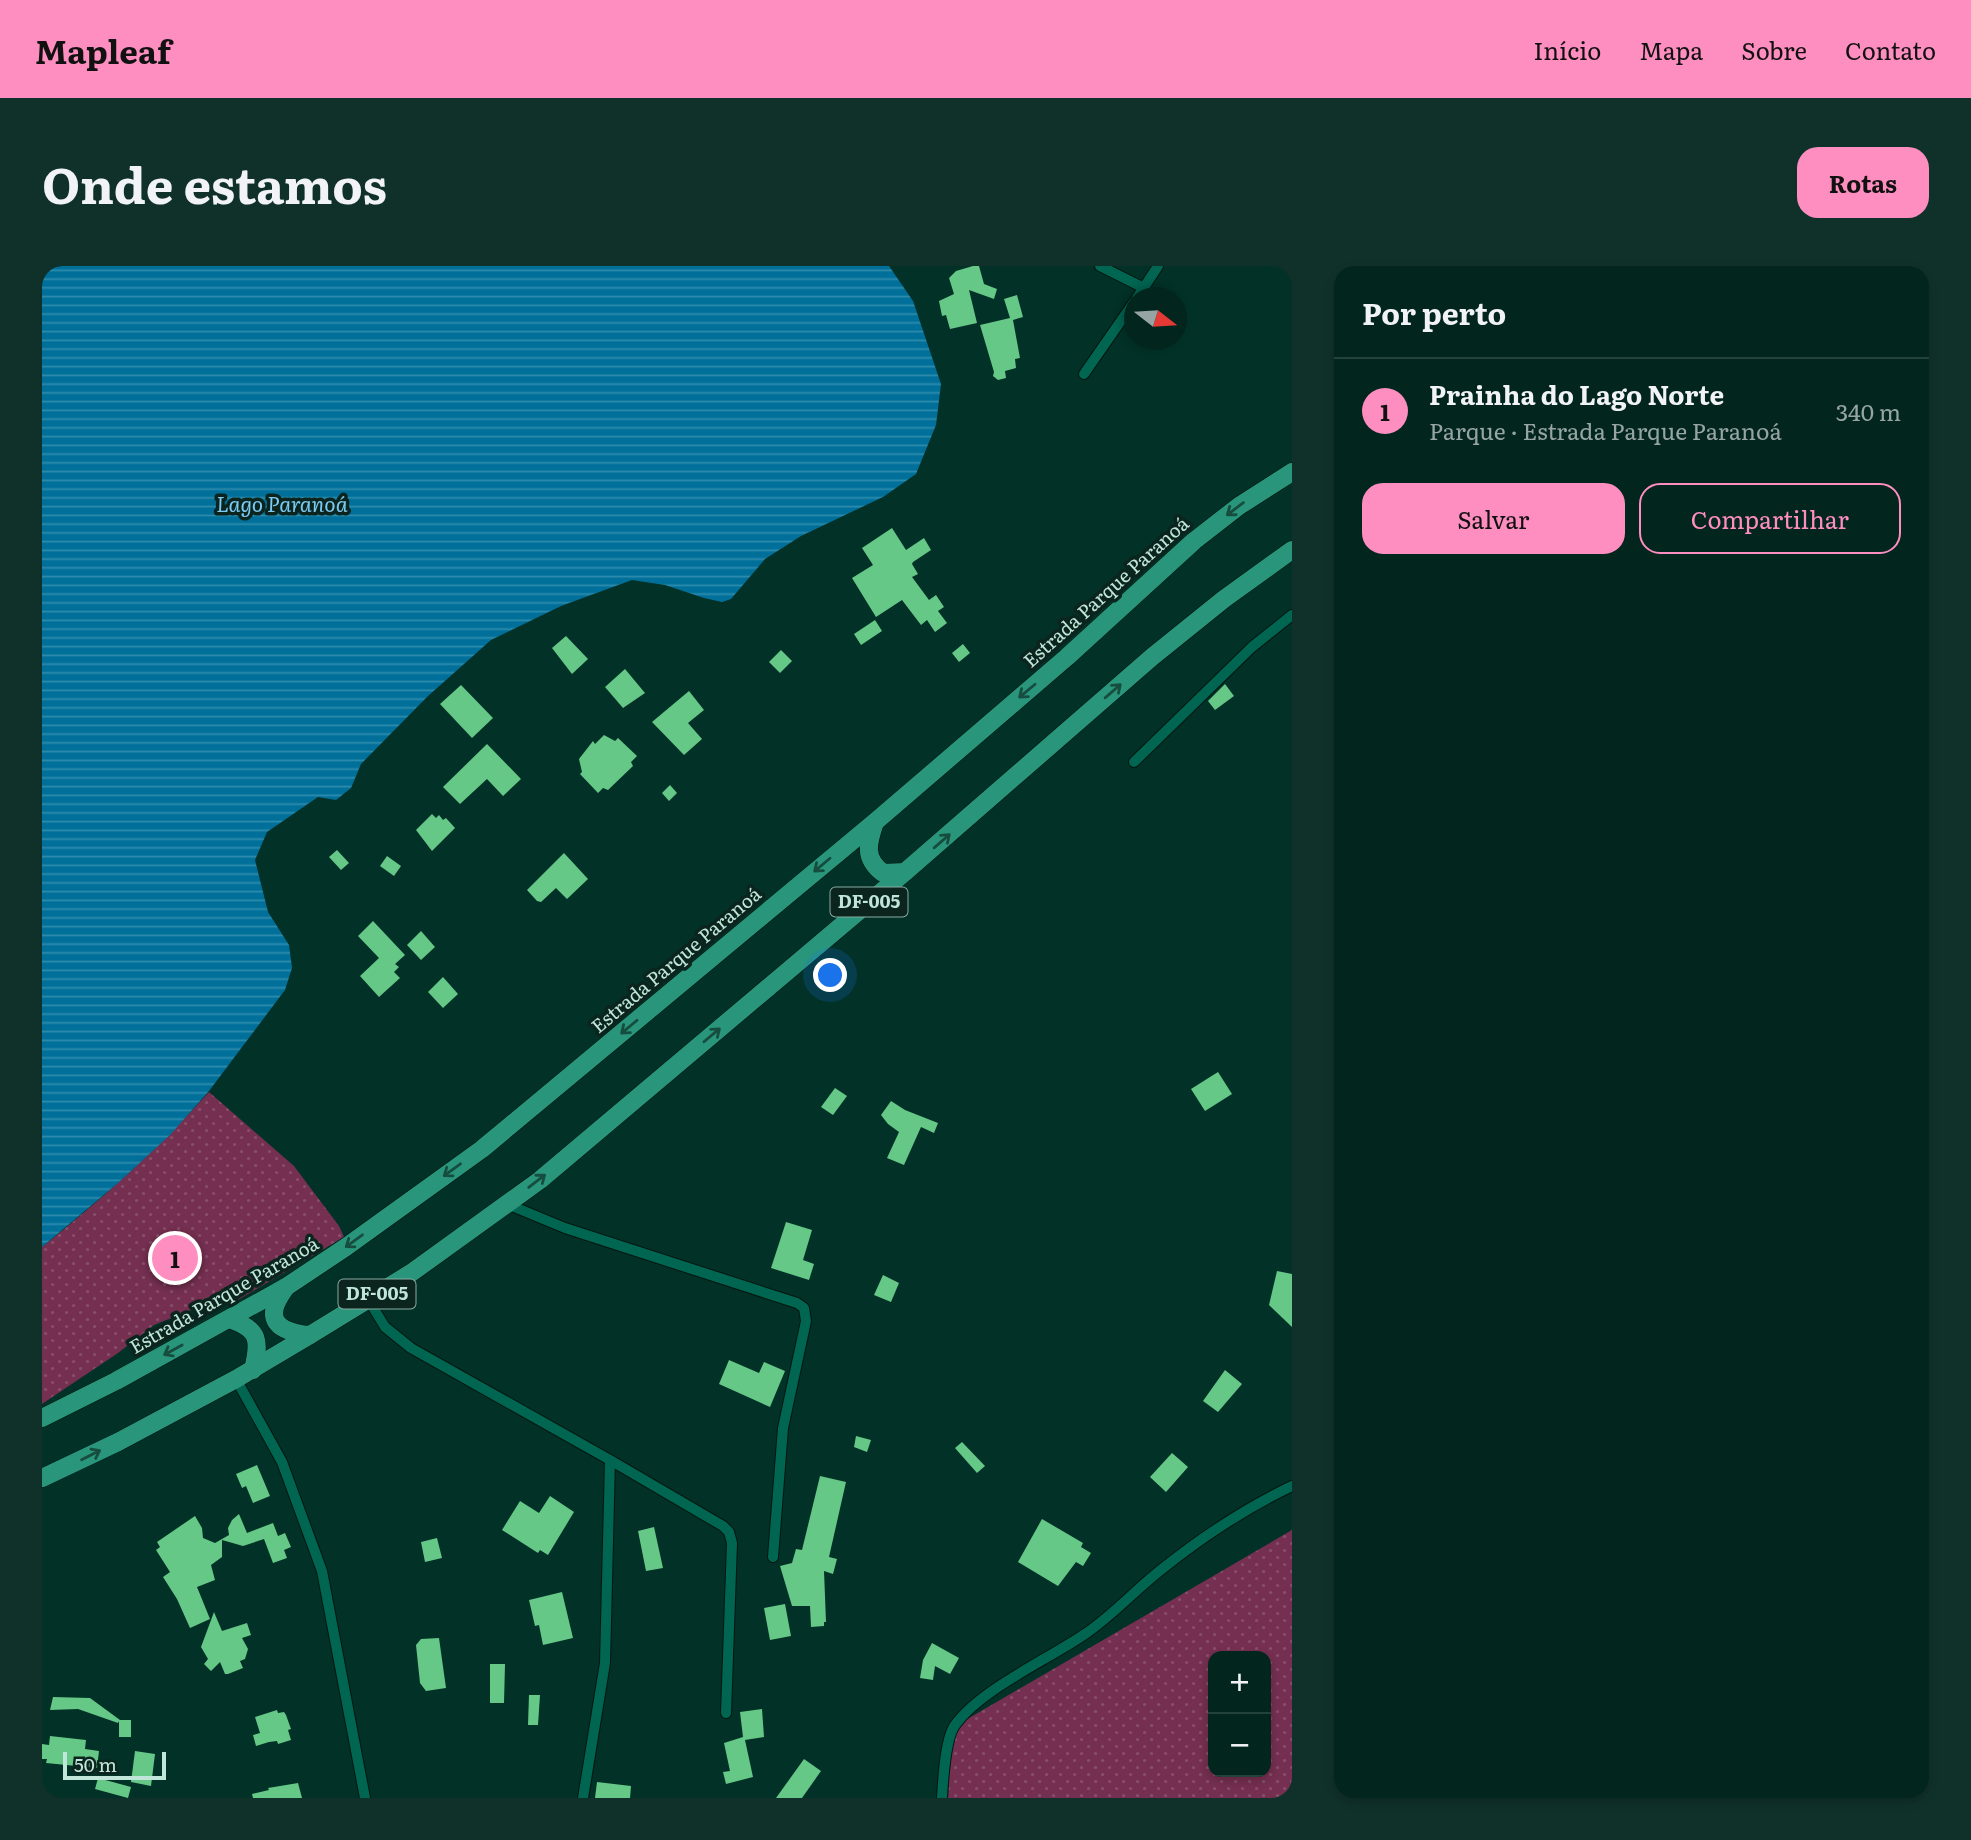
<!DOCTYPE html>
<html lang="pt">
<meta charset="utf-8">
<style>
:root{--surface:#02251d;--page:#10312a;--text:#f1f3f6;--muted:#96a5a4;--line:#23423b;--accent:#fd8ebf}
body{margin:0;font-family:Literata,serif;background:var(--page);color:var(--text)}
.controls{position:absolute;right:21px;bottom:21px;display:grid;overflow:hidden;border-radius:14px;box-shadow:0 4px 10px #0003}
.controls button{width:63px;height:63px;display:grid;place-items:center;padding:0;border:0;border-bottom:2px solid var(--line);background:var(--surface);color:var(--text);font:35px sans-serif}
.compass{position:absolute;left:1082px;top:21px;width:63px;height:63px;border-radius:50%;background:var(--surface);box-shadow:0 4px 10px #0003;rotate:107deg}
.scale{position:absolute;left:21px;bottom:18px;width:103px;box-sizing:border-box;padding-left:7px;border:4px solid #bfe6d9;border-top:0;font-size:19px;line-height:24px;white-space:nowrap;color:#bfe6d9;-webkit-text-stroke:5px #0b251e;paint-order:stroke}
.you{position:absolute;left:789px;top:710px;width:24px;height:24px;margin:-18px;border:5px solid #fff;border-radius:50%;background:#1a73e8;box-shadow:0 0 0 10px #1a73e833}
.badge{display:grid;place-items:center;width:46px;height:46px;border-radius:50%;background:var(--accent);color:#111;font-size:23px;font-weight:700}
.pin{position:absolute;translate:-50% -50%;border:4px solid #fff;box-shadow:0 2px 7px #0006}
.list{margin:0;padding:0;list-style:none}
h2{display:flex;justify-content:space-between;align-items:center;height:91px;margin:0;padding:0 28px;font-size:30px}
h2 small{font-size:23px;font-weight:400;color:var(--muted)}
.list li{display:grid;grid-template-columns:46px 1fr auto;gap:21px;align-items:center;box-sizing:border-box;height:105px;padding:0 28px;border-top:2px solid var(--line)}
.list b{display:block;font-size:26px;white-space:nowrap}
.list p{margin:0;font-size:23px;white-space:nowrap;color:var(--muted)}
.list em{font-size:23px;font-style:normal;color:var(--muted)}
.actions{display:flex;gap:14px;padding:21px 28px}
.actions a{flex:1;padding:16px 0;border:2px solid var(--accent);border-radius:21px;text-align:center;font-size:24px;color:var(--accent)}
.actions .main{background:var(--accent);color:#111}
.map{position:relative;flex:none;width:1250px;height:1532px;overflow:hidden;border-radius:21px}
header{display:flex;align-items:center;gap:42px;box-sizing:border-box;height:98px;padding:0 35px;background:var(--accent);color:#111}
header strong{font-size:33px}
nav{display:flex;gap:38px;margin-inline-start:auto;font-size:24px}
.intro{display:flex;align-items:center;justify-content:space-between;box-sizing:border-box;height:168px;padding:0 42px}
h1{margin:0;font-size:49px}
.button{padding:18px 32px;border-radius:21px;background:var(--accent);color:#111;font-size:24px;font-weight:700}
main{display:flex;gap:42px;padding:0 42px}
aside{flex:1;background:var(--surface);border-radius:21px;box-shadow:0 4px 10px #0003}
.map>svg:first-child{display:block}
</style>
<header>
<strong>Mapleaf</strong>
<nav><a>Início</a><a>Mapa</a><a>Sobre</a><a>Contato</a></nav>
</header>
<div class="intro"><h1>Onde estamos</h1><a class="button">Rotas</a></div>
<main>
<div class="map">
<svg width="1250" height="1532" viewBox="0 0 1250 1532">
<defs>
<pattern id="green-dots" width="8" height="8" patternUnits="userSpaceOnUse" patternTransform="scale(1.75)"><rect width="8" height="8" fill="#752f50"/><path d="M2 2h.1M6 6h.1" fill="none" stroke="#874d69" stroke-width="1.8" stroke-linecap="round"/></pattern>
<pattern id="water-rules" width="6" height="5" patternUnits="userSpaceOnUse" patternTransform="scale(1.75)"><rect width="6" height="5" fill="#00709a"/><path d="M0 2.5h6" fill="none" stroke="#2f8bac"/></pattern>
</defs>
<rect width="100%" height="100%" fill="#023127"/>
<g fill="url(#green-dots)" fill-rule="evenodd">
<path d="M167 826 252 900 297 960 302 971 196 1034 191 1027 112 1059 76 1087 0 1138V981C60 933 116 883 167 826Z"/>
<path d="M1250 1264V1532H906L910 1462ZM1171 1390H1224V1506H1171Z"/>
</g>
<path fill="url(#water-rules)" d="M0 0H847L871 35 899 118 894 159 874 208 841 231 759 270 723 293 689 333 680 336 662 332 623 319 590 314 519 340 449 374 386 430 319 498 309 522 294 534 276 531 225 566 213 594 226 646 247 679 250 702 243 724 167 825 128 869 76 917 0 981Z"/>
<g fill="#65c887">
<path d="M931 0H937L942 18 955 23 952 33 927 24 935 57 908 63 904 49 900 50 897 35 912 28 907 12 914 5Z"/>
<path d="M975 29 981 51 971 54 978 92 973 93 974 102 963 105 964 112 956 114 951 110 952 106 938 59 968 52 962 33Z"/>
<path d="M850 262 864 284 882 272 889 284 871 296 870 298 876 308 870 311 887 334 894 329 902 341 896 345 905 357 893 366 885 354 879 359 860 334 834 351 810 312 831 299 820 282Z"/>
<path d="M833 354 840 365 819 379 812 368Z"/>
<path d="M524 370 546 393 530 408 510 382Z"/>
<path d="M921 378 928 387 917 396 910 387Z"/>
<path d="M739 384 750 395 738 407 727 396Z"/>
<path d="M583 403 603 427 581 442 563 421Z"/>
<path d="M1183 418 1192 430 1173 444 1166 435Z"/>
<path d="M419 419 451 452 430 472 398 438Z"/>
<path d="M647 425 662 444 646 457 660 473 642 489 610 456Z"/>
<path d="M562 469 573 475 576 472 595 490 589 496 591 500 566 524 561 522 556 527 538 508 540 506 537 493 551 475 553 478Z"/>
<path d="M445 478 479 513 461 530 445 513 418 538 401 521Z"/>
<path d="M628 519 635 527 627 535 620 527Z"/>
<path d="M390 548 394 552 397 549 401 554 404 552 413 562 390 585 374 564Z"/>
<path d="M295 584 307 597 299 604 287 591Z"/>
<path d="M522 587 546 613 525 633 514 622 499 636 495 635 485 624Z"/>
<path d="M345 590 359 600 352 610 338 600Z"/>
<path d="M331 655 363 689 353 698 357 701 352 706 358 712 337 731 318 710 337 692 316 670Z"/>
<path d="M379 665 393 681 379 694 365 679Z"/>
<path d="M401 711 416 728 401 742 386 726Z"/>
<path d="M1176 806 1190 828 1163 845 1149 823Z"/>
<path d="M793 822 805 830 791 849 779 841Z"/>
<path d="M849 835 863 844 896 857 892 867 879 861 862 899 845 892 857 866 846 858 839 849Z"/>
<path d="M744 956 770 964 761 994 772 998 767 1014 729 1002Z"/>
<path d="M1235 1005 1250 1008V1061L1227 1039Z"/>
<path d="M841 1009 857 1017 849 1036 832 1029Z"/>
<path d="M687 1094 717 1107 722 1096 743 1105 728 1141 677 1118Z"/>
<path d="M1183 1104 1200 1118 1176 1146 1161 1135Z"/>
<path d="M814 1170 829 1174 825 1186 812 1181Z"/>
<path d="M920 1176 943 1200 935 1207 913 1182Z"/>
<path d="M1130 1187 1146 1201 1124 1226 1108 1211Z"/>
<path d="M215 1199 228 1230 211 1237 204 1220 200 1222 194 1208Z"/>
<path d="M778 1210 804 1216 787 1291 795 1293 791 1308 782 1305 784 1356H782V1360L769 1361 768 1340H750L738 1300 750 1297 754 1283 760 1284Z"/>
<path d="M508 1230 532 1246 506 1289 498 1284 496 1287 460 1264 478 1235 497 1247Z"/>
<path d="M197 1248 205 1267 231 1257 236 1270 243 1267 249 1281 242 1284 245 1292 231 1297 222 1273 201 1280 180 1274V1291L169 1299 173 1314 155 1321 168 1353 148 1362 135 1333 121 1311 128 1306 114 1284 118 1281 115 1276 153 1250 160 1262 161 1272 173 1277 187 1269 186 1262 190 1254Z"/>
<path d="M1000 1253 1041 1277 1039 1281 1049 1287 1041 1300 1034 1296 1016 1320 976 1296Z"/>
<path d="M612 1261 621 1302 604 1305 596 1265Z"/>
<path d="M395 1272 400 1292 383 1296 379 1276Z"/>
<path d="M520 1326 531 1372 501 1379 497 1359 493 1360 487 1334Z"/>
<path d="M743 1338 749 1370 728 1374 722 1342Z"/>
<path d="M172 1346 180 1365 205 1357 209 1369 200 1372 206 1383 203 1393 198 1395 201 1402 186 1408H183L178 1396 169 1405 162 1398 166 1393 159 1381Z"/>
<path d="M397 1372 404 1422 384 1425 378 1417 374 1379 379 1373Z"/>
<path d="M890 1377 917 1392 908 1408 893 1400 891 1414 878 1412 881 1394Z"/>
<path d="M448 1398H463L462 1437H448Z"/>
<path d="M487 1429H498L496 1459H486Z"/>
<path d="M11 1431 48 1432 78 1454H89V1471H77V1455L76 1457 36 1443 8 1444Z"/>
<path d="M720 1443 722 1471 703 1474 711 1511 684 1518 681 1506 688 1505 682 1477 701 1471 698 1446Z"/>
<path d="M235 1444 236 1447 242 1446 244 1449 249 1463 246 1464 249 1474 236 1478 235 1475 227 1476 214 1480 211 1469 218 1467 213 1451Z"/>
<path d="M8 1470 44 1474 43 1483 57 1485 55 1502 4 1497 5 1493H0V1478L7 1479Z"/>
<path d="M93 1485 113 1488 109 1520 89 1516Z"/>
<path d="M762 1493 779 1505 760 1532H734Z"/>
<path d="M56 1512 89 1521 86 1532 53 1523Z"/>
<path d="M555 1516 589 1520 588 1532H553Z"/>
<path d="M256 1517 260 1532H211L210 1528 227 1524 226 1522Z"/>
</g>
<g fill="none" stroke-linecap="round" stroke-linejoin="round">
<g stroke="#001710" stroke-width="12">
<g id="minor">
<path d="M1058 0 1102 22"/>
<path d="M1095 32 1116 0"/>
<path d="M1042 108 1092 36"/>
<path d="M1092 496 1210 381 1250 349"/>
<path d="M465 938 523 962 755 1037 762 1042 764 1055 741 1162 731 1291"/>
<path d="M326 1033 343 1061 369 1082 568 1194 563 1397 541 1532"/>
<path d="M194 1113 240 1196 280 1305 323 1532"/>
<path d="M568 1194 681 1260 687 1266 690 1277 684 1447"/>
<path d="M900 1532C901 1515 903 1473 913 1459 939 1423 1005 1394 1043 1368 1071 1349 1093 1324 1120 1303 1160 1271 1204 1242 1250 1220"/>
</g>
</g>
<g stroke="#001710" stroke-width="19">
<g id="primary">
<path d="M833 556C826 577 821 592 841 607L863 606"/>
<path d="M244 1021C240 1027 235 1034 233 1041 226 1063 254 1068 268 1069"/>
<path d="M187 1053C218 1063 218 1075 211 1104"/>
<path d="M0 1152 74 1115 244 1021 304 981 440 883 833 556 1025 391 1152 275 1197 240 1250 206"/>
<path d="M0 1212 76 1176 194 1113 268 1069 369 1007 498 914 863 606 1110 391 1182 333 1250 284"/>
</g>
</g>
<use href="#minor" stroke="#006551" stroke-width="10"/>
<use href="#primary" stroke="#29967c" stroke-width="18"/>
</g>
<defs><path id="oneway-shaft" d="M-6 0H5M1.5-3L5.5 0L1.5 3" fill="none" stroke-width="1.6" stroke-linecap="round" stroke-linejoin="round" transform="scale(1.75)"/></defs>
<g stroke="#164d3f">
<use href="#oneway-shaft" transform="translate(1193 243) rotate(143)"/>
<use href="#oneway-shaft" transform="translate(985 425) rotate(140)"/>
<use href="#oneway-shaft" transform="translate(1071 425) rotate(-41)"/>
<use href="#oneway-shaft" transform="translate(900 575) rotate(-41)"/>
<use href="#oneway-shaft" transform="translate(780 599) rotate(140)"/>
<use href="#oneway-shaft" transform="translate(587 761) rotate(140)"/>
<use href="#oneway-shaft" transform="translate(670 769) rotate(-40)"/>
<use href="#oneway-shaft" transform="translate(410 904) rotate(144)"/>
<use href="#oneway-shaft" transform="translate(495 915) rotate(-38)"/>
<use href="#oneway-shaft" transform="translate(312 975) rotate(144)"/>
<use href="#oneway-shaft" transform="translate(131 1084) rotate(151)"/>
<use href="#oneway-shaft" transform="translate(49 1189) rotate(-27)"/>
</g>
<g text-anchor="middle" stroke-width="7" stroke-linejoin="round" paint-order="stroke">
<g fill="#0b251e" stroke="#89aca1" stroke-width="2">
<rect x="788.5" y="621.5" width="77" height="29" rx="5"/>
<rect x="296.5" y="1013.5" width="77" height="29" rx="5"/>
</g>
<g font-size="18" font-weight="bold" fill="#bfe6d9">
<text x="827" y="642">DF-005</text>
<text x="335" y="1034">DF-005</text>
</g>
<g font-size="19" fill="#bfe6d9" stroke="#0b251e">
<text transform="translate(1064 326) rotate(-42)" y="7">Estrada Parque Paranoá</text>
<text transform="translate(634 694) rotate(-40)" y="7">Estrada Parque Paranoá</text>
<text transform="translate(182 1029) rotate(-30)" y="7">Estrada Parque Paranoá</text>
</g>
<g font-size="21" font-style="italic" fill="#7bcaf4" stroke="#0b251e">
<text x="240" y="246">Lago Paranoá</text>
</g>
</g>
</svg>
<div class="controls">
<button>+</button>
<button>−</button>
</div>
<svg class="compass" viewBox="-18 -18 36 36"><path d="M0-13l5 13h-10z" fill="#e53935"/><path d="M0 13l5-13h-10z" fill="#96a5a4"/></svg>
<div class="scale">50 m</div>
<div class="you"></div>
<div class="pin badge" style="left:133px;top:992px">1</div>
</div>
<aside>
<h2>Por perto<small></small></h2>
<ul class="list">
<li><span class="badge">1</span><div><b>Prainha do Lago Norte</b><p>Parque · Estrada Parque Paranoá</p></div><em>340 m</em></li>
</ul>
<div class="actions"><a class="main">Salvar</a><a>Compartilhar</a></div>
</aside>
</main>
